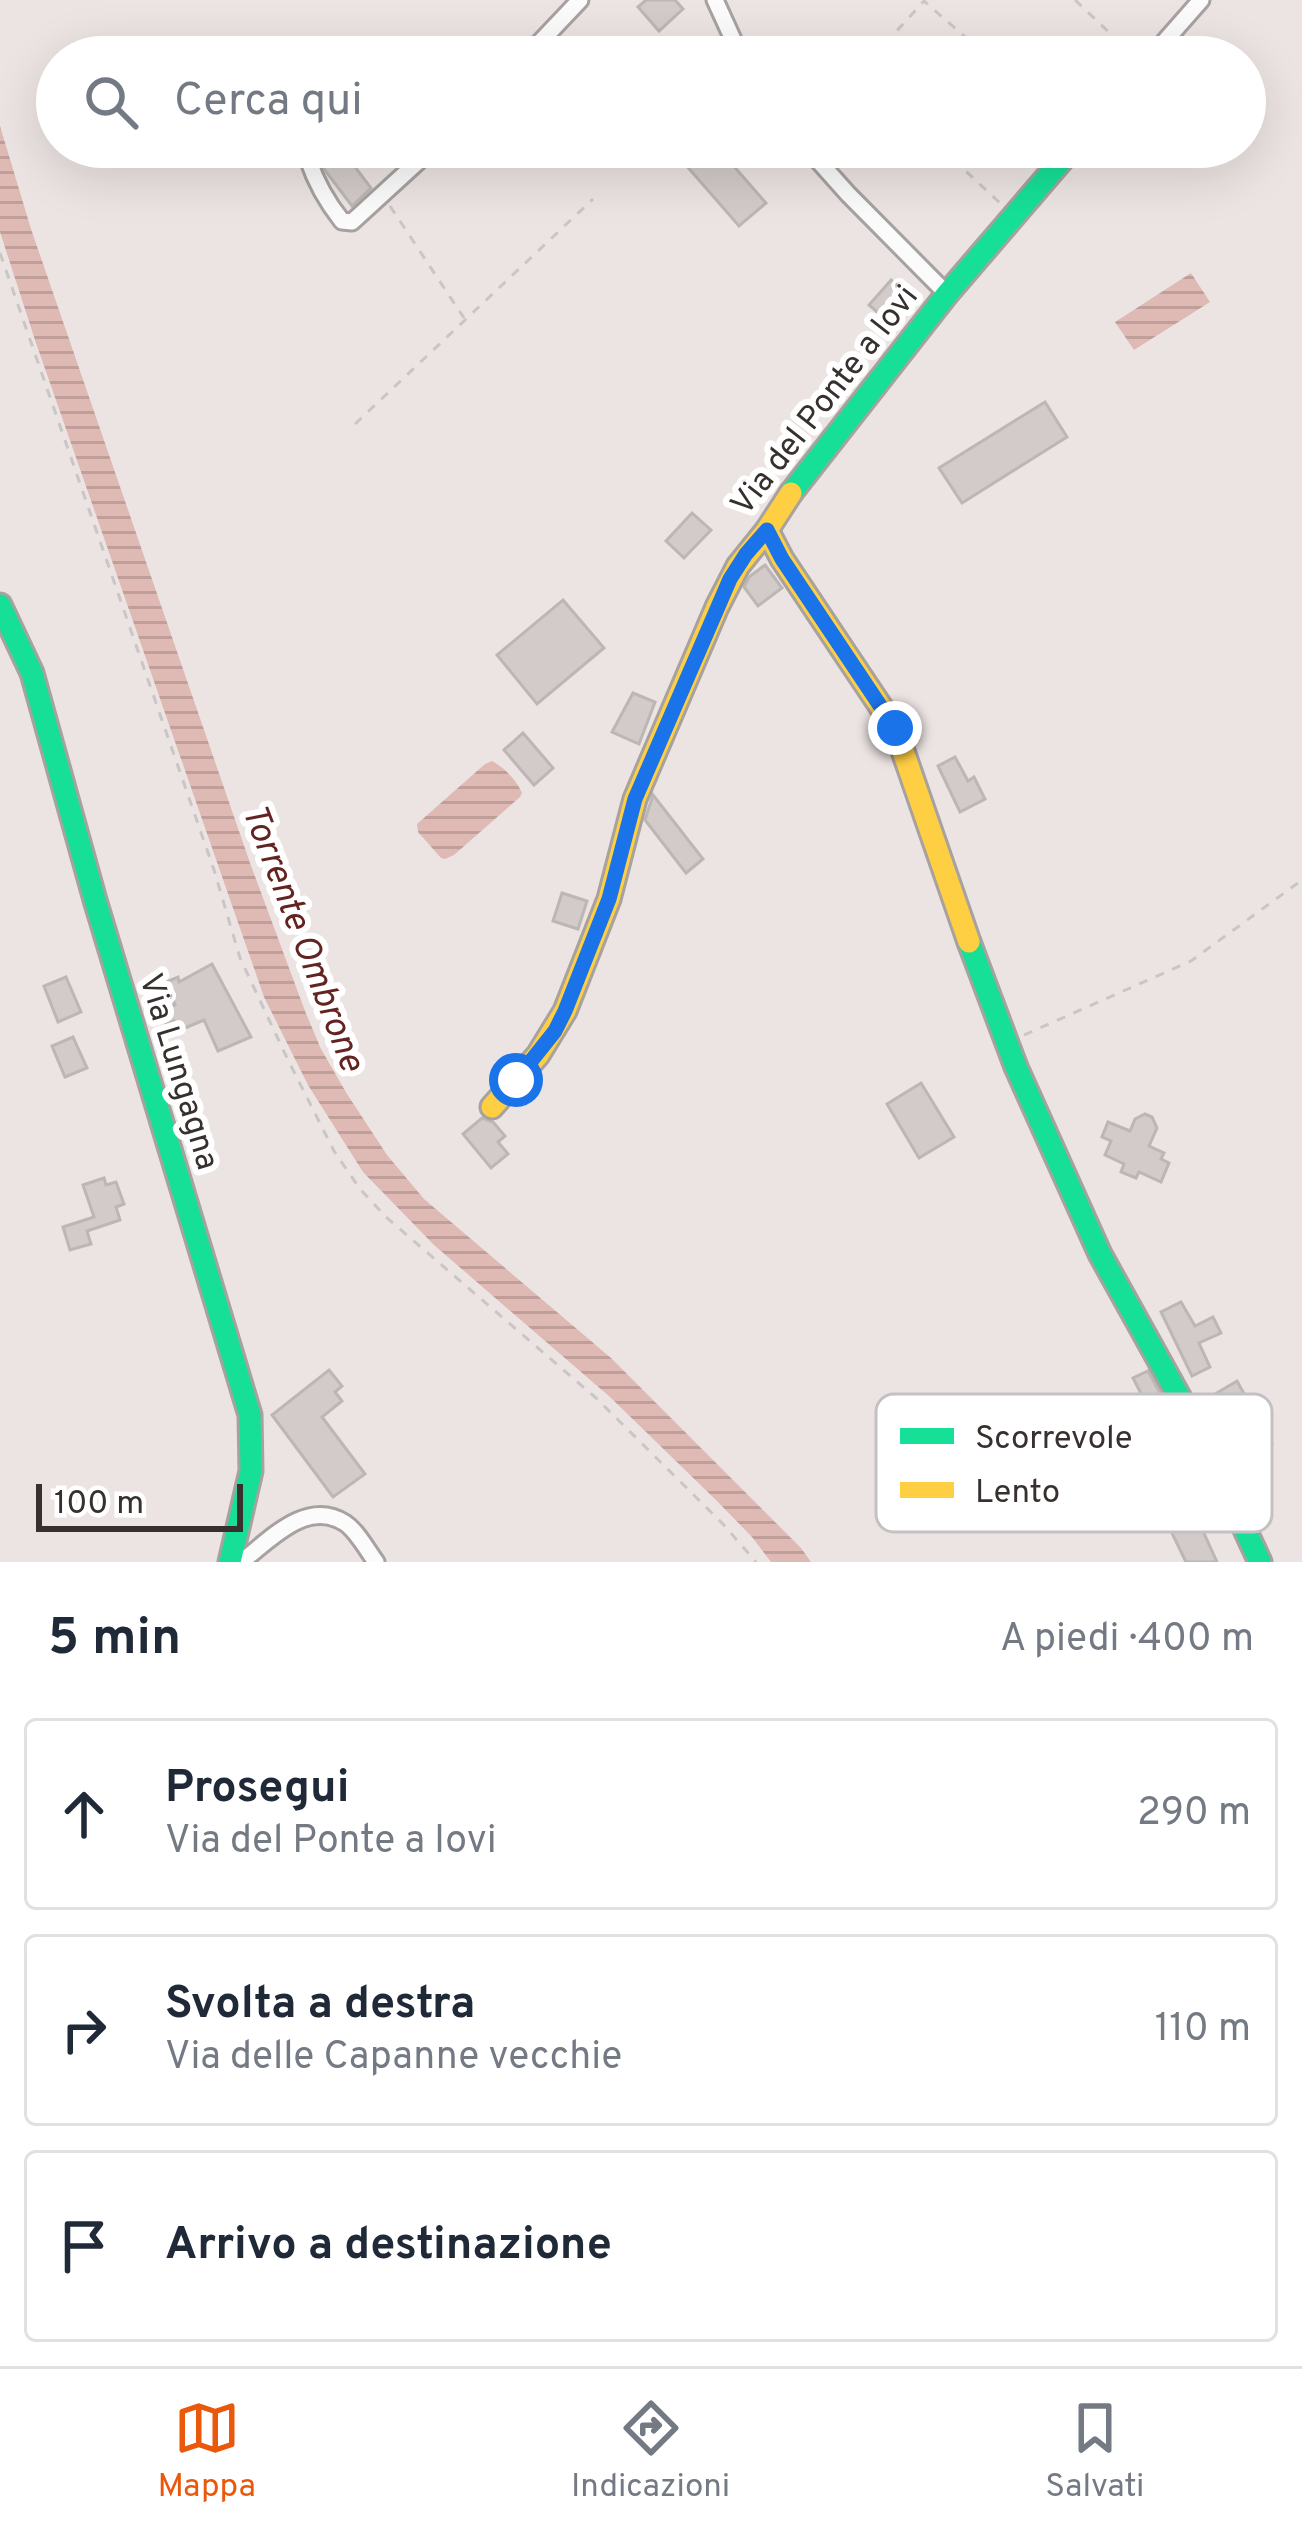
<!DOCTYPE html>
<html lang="it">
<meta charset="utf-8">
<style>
:root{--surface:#fff;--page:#f2f2f3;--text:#1f2937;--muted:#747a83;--line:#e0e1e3;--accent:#ea580c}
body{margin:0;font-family:Overpass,sans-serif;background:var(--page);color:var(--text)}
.scale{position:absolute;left:36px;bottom:30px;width:207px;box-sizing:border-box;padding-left:12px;border:6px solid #37302f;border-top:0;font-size:33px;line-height:42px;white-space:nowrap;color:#37302f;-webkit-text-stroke:9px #fff;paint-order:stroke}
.stop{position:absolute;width:36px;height:36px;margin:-27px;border:9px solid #1a73e8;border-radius:50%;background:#fff}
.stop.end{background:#1a73e8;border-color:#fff;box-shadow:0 3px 12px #0008}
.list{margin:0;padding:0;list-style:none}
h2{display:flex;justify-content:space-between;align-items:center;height:156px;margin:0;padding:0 48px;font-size:51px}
h2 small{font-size:39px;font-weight:400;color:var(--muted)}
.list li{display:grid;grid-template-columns:78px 1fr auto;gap:36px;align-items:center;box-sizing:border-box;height:192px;margin:0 24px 24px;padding:0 24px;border:3px solid var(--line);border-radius:12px}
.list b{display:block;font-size:45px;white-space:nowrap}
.list p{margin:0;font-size:39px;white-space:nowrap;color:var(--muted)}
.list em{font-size:39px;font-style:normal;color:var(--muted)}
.icon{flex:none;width:66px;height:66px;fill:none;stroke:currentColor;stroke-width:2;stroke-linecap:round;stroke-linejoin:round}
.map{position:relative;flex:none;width:1302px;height:1562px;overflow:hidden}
.search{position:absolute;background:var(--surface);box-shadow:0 12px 48px #0002;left:36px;right:36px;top:36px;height:132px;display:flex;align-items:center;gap:30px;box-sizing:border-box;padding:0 42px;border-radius:66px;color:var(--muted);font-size:45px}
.sheet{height:804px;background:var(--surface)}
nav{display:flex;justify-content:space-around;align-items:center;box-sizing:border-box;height:168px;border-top:3px solid var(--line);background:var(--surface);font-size:33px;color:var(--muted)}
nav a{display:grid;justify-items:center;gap:6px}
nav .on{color:var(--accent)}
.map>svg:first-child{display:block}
</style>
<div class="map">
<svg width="1302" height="1562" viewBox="0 0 1302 1562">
<defs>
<pattern id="water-rules" width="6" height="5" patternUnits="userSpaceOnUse" patternTransform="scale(3)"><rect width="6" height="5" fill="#dfb9b4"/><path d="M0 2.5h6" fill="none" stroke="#c09f9b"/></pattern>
</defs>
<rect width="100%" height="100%" fill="#ece4e2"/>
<g fill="url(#water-rules)">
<path d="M0 126 31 229 250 863 305 1011 321 1049 347 1094 387 1155 424 1199 611 1358 801 1548 811 1562H771L752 1537 717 1501 610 1397 434 1245 363 1172 308 1085 264 997 35 340 0 232Z"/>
<path d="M1191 273 1210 302 1134 350 1115 322Z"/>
<path d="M492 761C504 767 517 781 522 793L520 797 454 855 445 859 441 858 418 832 417 824 485 764Z"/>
</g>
<g fill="#d2cbca" stroke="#bcb6b5" stroke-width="3">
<path d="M646 0H675L683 9 659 31 638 7Z"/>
<path d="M323 147H340L371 188 352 206 324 169 317 152Z"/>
<path d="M703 147H717L766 203 739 226 684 163Z"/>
<path d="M891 280 911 297 889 322 869 305Z"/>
<path d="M1045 402 1067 437 962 503 939 468Z"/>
<path d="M692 513 711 530 684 558 666 541Z"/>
<path d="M765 565 782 588 758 606 744 587 749 577Z"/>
<path d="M563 600 604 648 537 704 497 655Z"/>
<path d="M633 693 655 702 639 744 612 732Z"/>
<path d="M523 733 553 768 534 785 504 750Z"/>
<path d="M955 757 968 781 974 777 985 799 960 812 938 766Z"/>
<path d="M653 795 703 859 686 873 645 820Z"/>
<path d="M562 893 587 901 578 929 553 921Z"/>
<path d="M212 964 251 1037 218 1051 204 1020 178 1031 174 1021 166 1024 160 1011 175 1005 166 982 178 977 179 982Z"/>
<path d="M66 977 81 1012 58 1022 44 986Z"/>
<path d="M73 1037 87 1068 65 1077 52 1046Z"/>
<path d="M921 1083 954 1137 919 1158 887 1104Z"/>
<path d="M1145 1114 1152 1117 1157 1128 1149 1146 1164 1153 1161 1159 1169 1163 1161 1182 1139 1172 1136 1178 1121 1172 1124 1164 1105 1155 1111 1141 1102 1137 1108 1122 1130 1131 1135 1119Z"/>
<path d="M482 1118 493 1122 505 1136 498 1142 508 1154 491 1168 463 1134Z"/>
<path d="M104 1178 106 1185 116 1182 124 1204 116 1207 120 1220 87 1231 91 1244 70 1250 63 1227 94 1217 83 1185Z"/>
<path d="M1181 1302 1195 1326 1213 1317 1221 1333 1199 1343 1210 1367 1192 1376 1161 1312Z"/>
<path d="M329 1370 342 1386 335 1392 342 1401 322 1417 365 1474 333 1497 272 1415Z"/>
<path d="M1148 1371 1170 1411 1132 1431 1141 1448 1120 1458 1112 1443 1120 1439 1103 1405 1117 1398 1128 1419 1149 1409 1133 1378Z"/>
<path d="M1237 1381 1272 1444 1247 1457 1215 1394Z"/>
<path d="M1205 1507 1213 1524 1202 1529 1217 1562H1186L1168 1525Z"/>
</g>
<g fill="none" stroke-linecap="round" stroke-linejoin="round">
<g stroke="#a7a19f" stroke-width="21">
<g id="street">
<path d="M715 0 741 57"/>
<path d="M526 57 580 0"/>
<path d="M1151 57 1201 0"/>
<path d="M806 147 848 194 947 294"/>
<path d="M308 159C316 183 326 201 342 221L352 222 434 147"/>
<path d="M241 1562C269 1541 306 1498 345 1523 357 1531 367 1550 376 1562"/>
</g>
</g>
<g stroke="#a7a19f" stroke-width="27">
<g id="fast">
<path d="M791 493 947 294 1073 147"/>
<path d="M0 605 32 673 95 900 250 1415 251 1471 230 1562"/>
<path d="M969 942 1016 1067 1100 1254 1206 1445 1260 1562"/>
</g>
</g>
<g stroke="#a7a19f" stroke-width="27">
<g id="slow">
<path d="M767 530 782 559 895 728 969 942"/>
<path d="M492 1107 538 1055 565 1011 609 899 635 799 717 607 738 566 767 530 791 493"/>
</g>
</g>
<g stroke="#cac6c6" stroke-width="3" stroke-dasharray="9 9" stroke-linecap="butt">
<path d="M1075 0 1135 57"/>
<path d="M873 57 924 1 988 57"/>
<path d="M940 147 1000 203"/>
<path d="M390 206 464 318"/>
<path d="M0 253 214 870 240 958 287 1058 334 1151 360 1189 386 1217 596 1398 723 1524 756 1562"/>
<path d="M355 424 593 199"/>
<path d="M1024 1035 1191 961 1302 880"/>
</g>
<use href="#street" stroke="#fcfbfb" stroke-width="15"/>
<use href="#fast" stroke="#16e098" stroke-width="21"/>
<use href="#slow" stroke="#ffcf43" stroke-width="21"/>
</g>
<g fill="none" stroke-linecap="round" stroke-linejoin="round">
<path stroke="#1a73e8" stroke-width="15" d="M516 1080 555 1031 565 1011 609 899 635 799 730 579 746 554 767 530 782 559 895 728"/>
</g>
<g text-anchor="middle" stroke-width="12" stroke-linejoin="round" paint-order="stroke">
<g font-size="33" fill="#37302f" stroke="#fff">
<text transform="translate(823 399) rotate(-52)" y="12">Via del Ponte a Iovi</text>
<text transform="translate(181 1071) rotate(73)" y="12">Via Lungagna</text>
</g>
<g font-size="36" font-style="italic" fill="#632421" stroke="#fff">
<text transform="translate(305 937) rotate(69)" y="13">Torrente Ombrone</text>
</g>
</g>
<rect x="876" y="1394" width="396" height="138" rx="18" fill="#fff" stroke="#c3c1c1" stroke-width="3"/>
<rect x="900" y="1428" width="54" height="16" fill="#16e098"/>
<rect x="900" y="1482" width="54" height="16" fill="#ffcf43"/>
<g font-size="33" fill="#37302f">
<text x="975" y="1448">Scorrevole</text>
<text x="975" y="1502">Lento</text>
</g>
</svg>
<div class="scale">100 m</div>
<div class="stop" style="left:516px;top:1080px"></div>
<div class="stop end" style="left:895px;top:728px"></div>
<div class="search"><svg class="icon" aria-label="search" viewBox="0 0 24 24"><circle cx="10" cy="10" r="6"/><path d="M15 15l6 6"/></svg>Cerca qui</div>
</div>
<section class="sheet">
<h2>5 min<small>A piedi · 400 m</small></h2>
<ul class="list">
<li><svg class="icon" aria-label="ahead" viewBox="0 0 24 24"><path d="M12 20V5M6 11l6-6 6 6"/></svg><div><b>Prosegui</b><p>Via del Ponte a Iovi</p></div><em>290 m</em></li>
<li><svg class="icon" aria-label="right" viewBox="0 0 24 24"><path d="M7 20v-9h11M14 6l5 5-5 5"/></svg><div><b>Svolta a destra</b><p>Via delle Capanne vecchie</p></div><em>110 m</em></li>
<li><svg class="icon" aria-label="arrive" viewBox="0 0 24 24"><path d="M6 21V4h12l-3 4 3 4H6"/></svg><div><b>Arrivo a destinazione</b></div></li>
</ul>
</section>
<nav>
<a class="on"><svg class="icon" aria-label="map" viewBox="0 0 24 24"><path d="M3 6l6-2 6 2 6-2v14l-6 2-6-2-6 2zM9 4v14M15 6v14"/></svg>Mappa</a>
<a><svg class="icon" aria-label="directions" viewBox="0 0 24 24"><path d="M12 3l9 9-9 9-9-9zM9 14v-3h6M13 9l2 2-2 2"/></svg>Indicazioni</a>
<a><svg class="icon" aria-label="saved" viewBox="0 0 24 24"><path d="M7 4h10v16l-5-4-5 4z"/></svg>Salvati</a>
</nav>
